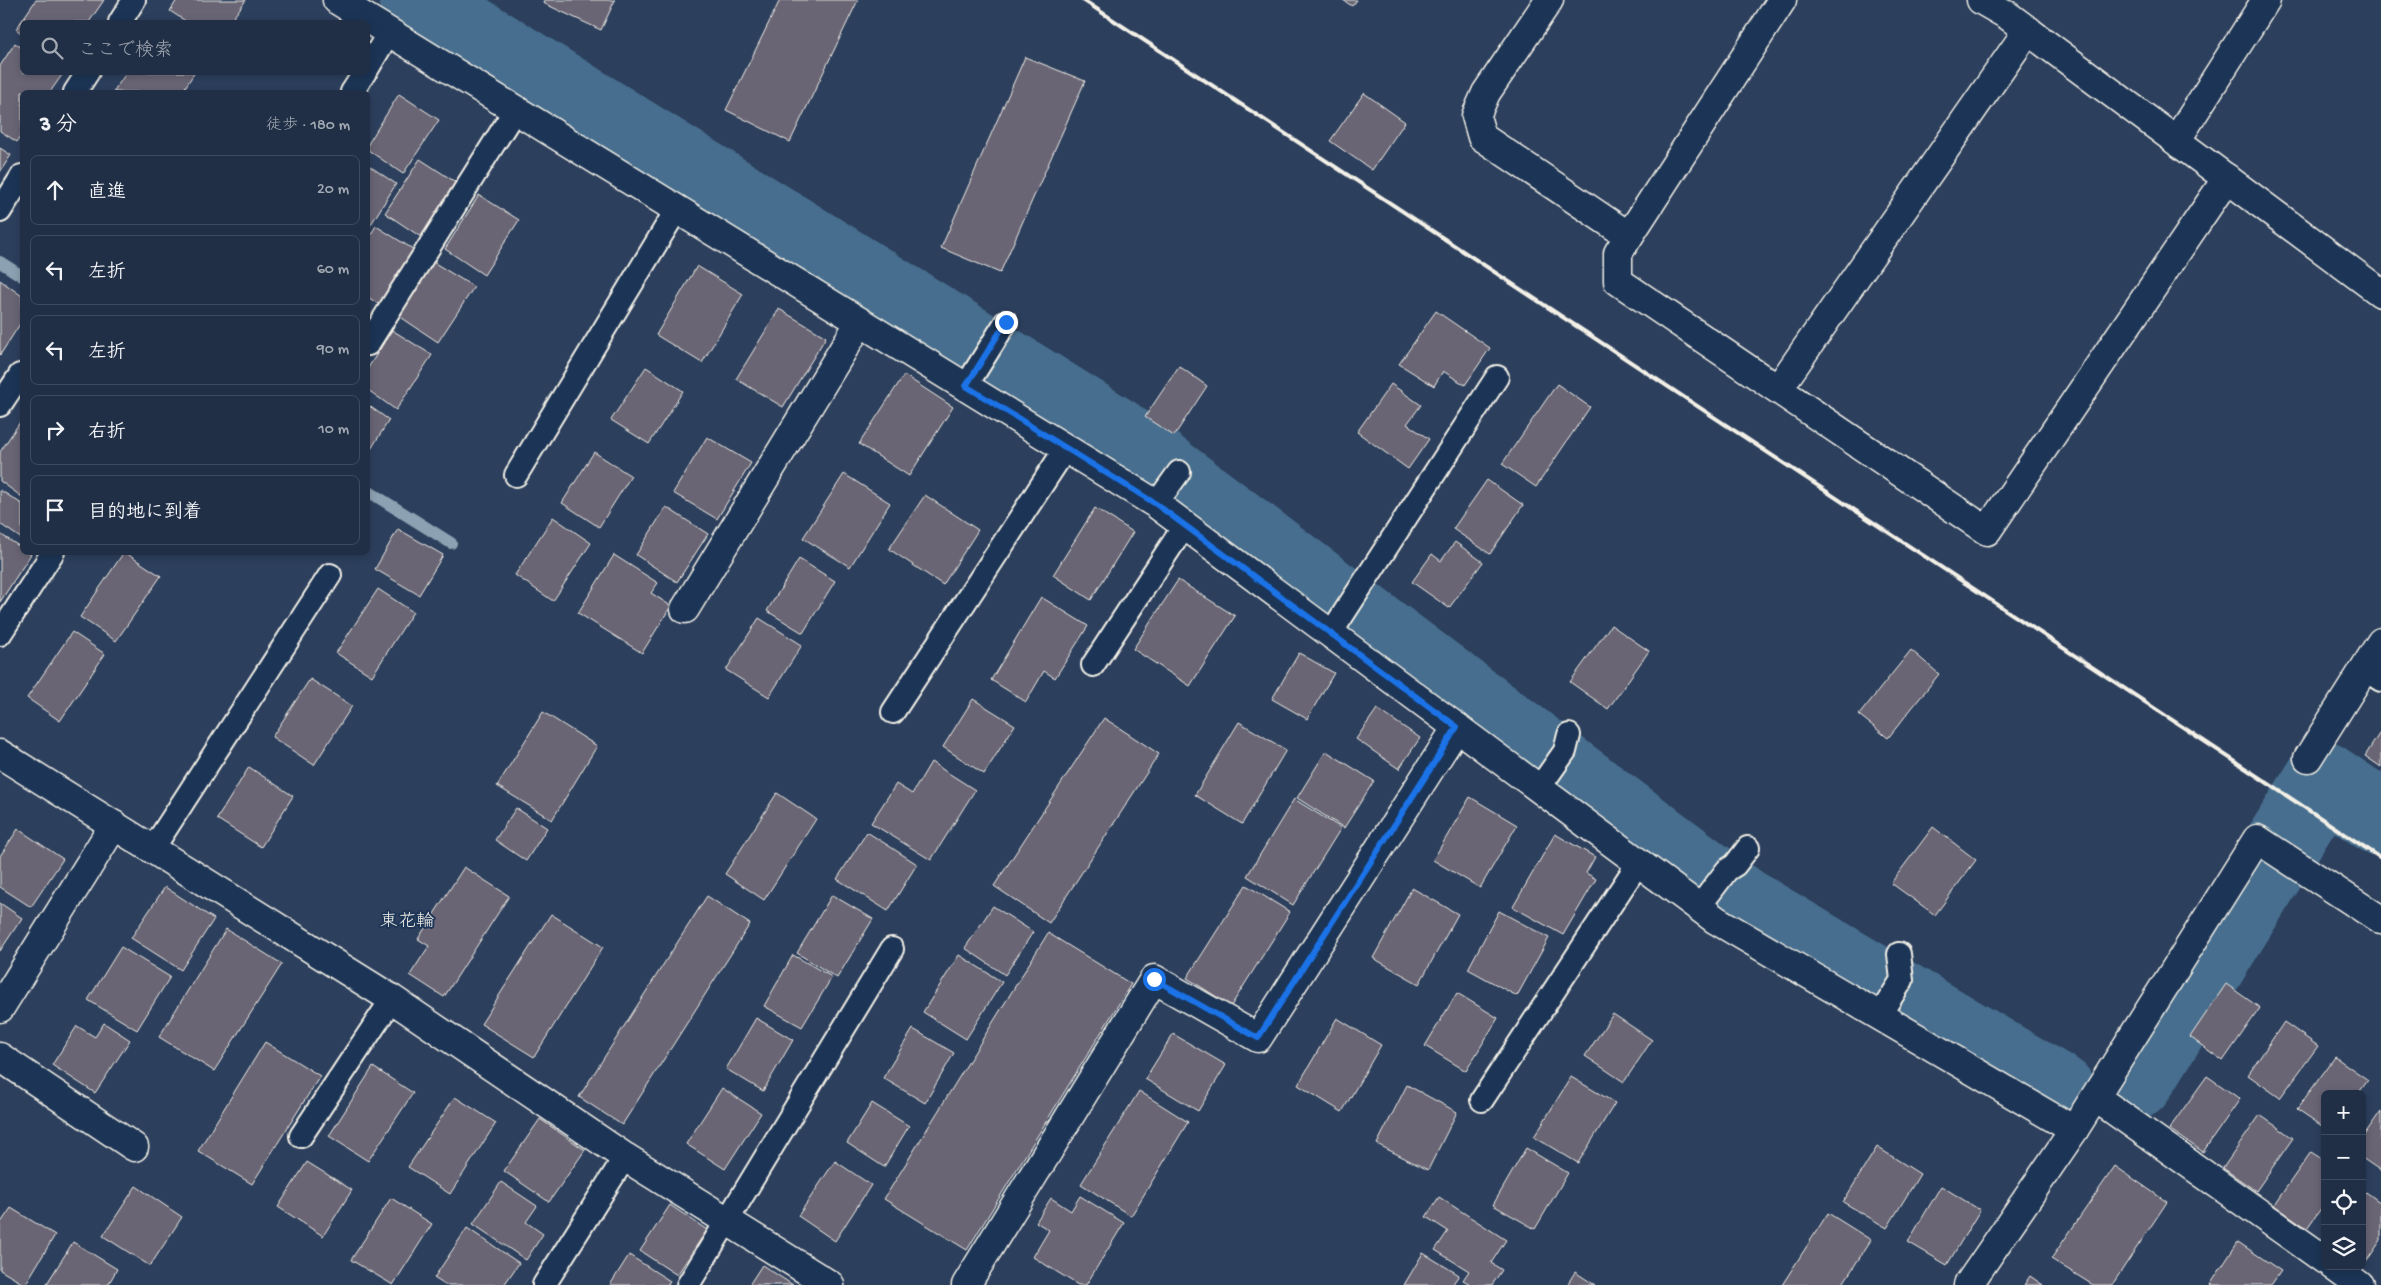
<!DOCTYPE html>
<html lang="ja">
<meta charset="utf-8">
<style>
:root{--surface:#212f46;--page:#29374d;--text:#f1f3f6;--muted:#a2a9b3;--line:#3e4a5f}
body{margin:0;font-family:"Gochi Hand","Klee One",sans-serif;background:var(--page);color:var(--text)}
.controls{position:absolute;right:15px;bottom:15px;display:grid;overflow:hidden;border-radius:8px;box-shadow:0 2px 8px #0003}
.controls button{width:45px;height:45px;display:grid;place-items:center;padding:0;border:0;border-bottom:1px solid var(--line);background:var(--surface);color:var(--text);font:25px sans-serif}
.stop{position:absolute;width:15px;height:15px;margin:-11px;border:4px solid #1a73e8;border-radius:50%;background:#fff}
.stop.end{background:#1a73e8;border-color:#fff;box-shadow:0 1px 5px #0008}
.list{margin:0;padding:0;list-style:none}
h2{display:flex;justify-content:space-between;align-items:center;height:65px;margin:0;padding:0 20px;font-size:21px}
h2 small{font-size:16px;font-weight:400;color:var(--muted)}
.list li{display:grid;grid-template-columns:32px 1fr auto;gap:15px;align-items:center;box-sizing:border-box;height:70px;margin:0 10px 10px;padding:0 10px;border:1px solid var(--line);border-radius:8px}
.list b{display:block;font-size:19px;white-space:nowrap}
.list em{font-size:16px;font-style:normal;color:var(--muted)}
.icon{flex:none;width:28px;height:28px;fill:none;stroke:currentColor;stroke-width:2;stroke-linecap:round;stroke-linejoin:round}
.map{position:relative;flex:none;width:2381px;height:1285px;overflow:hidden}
.search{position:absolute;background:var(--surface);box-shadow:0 2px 8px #0003;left:20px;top:20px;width:350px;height:55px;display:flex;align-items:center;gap:12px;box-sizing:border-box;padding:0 18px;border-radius:8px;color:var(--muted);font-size:19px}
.panel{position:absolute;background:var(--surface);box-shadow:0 2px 8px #0003;left:20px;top:90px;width:350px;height:465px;border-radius:8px}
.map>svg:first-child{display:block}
</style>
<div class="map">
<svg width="2381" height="1285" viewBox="0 0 2381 1285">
<rect width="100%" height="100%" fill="#2c3f5d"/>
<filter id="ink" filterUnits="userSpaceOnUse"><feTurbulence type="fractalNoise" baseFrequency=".02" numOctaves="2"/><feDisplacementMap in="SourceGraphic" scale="10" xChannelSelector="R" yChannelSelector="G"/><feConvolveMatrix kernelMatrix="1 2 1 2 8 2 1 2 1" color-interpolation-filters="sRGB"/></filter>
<g filter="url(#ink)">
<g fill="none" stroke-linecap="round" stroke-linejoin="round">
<g stroke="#8ca2b2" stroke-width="12">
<path d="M0 262 22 276"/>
<path d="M368 491 451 543"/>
</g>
<g stroke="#466e8e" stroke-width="76">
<path d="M417 0 1114 434 1741 904 2058 1092"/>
<path d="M2135 1082 2323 779 2381 818"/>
</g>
</g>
<g fill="#696574" stroke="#f4f1e8">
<path d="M36 0H104L89 22H22V34L16 29Z"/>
<path d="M177 0H246L230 22H187L170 11Z"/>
<path d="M544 0H615L601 30 543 3Z"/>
<path d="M780 0H858L790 142 726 110Z"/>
<path d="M1343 0H1357L1352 6Z"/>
<path d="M15 43 22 48V72H58L62 75 50 92H22V134L17 142 0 131V66Z"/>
<path d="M1025 57 1085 81 1000 273 941 248Z"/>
<path d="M127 72H195L182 92H113Z"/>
<path d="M1364 93 1405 122 1372 170 1330 141Z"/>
<path d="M399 94 439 120 403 174 368 150V144Z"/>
<path d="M0 148 11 155 0 172Z"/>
<path d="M420 159 460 185 424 239 385 213Z"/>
<path d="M368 165 396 184 368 229Z"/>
<path d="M479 195 519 220 484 275 445 249Z"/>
<path d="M376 226 416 251 381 306 368 297V239Z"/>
<path d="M433 262 474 287 438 342 399 316Z"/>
<path d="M697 266 743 294 702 363 656 335Z"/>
<path d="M0 280 22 296V321L0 355Z"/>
<path d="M779 309 826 337 783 407 736 379Z"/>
<path d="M1436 311 1490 348 1465 385 1443 371 1434 386 1399 364Z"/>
<path d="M392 330 432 355 396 410 368 390V368Z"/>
<path d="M1179 366 1207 386 1174 436 1145 417Z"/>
<path d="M646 367 683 391 649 444 611 420Z"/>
<path d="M904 375 953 407 909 476 859 444Z"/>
<path d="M1391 384 1421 405 1407 424 1429 439 1408 469 1357 432Z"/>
<path d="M1557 384 1590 407 1536 487 1502 464Z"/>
<path d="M368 405 389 420 368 454Z"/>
<path d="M22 419V497L0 481V452Z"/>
<path d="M707 437 751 463 717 519 673 493Z"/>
<path d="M594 452 631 476 599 527 562 503Z"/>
<path d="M844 474 890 503 850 567 803 538Z"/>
<path d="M1487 480 1523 505 1490 554 1453 529Z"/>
<path d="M0 490 22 504V539L0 524Z"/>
<path d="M925 495 978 530 943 585 889 549Z"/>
<path d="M666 507 708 534 677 582 636 555Z"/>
<path d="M1095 508 1133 532 1091 600 1053 575Z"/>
<path d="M553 517 591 543 553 601 515 575Z"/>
<path d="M398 529 443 555 419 595 375 569Z"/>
<path d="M0 534 22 548V552L31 554 0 602Z"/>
<path d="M1455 542 1483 562 1449 608 1412 582 1432 554 1441 561Z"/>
<path d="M124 552 161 576 116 641 80 617Z"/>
<path d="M614 555 658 583 651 593 671 606 642 653 578 613Z"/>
<path d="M799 559 835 581 803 633 767 611Z"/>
<path d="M1178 580 1235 616 1190 686 1133 649Z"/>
<path d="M378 589 413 612 372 676 336 653Z"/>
<path d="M1041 597 1088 626 1055 678 1044 671 1026 702 991 680Z"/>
<path d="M759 618 802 645 769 697 726 670Z"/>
<path d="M1611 625 1649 651 1608 709 1570 682Z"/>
<path d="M72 632 105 654 60 721 27 698Z"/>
<path d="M1911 650 1939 674 1888 738 1859 715Z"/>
<path d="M1299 653 1334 673 1307 719 1272 699Z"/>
<path d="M310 679 352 706 314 765 272 737Z"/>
<path d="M973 699 1015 725 984 774 943 747Z"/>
<path d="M1377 709 1420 738 1399 769 1356 739Z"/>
<path d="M543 712 597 746 552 820 497 786Z"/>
<path d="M1104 718 1159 754 1049 923 994 886Z"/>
<path d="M1239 722 1286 750 1242 824 1195 795Z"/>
<path d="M2381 731V767L2365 756Z"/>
<path d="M1326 751 1374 781 1344 828 1297 798Z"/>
<path d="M931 762 975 790 931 860 871 823 896 784 912 794Z"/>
<path d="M249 767 293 796 261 847 217 819Z"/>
<path d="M777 793 816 819 764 900 725 874Z"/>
<path d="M1470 797 1517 825 1480 888 1433 860Z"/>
<path d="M1294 799 1341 828 1293 905 1247 876Z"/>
<path d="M516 808 547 828 526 861 495 840Z"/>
<path d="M1933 827 1976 860 1935 915 1891 883Z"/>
<path d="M18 829 63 859 31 907 0 887V856Z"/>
<path d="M867 832 917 864 888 911 837 879Z"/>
<path d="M1555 834 1595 857 1586 873 1596 879 1563 935 1513 907Z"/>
<path d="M464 867 509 896 444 997 410 975 429 946 418 939Z"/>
<path d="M1246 885 1290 912 1231 1006 1187 978Z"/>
<path d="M165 887 214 919 181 970 131 938Z"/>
<path d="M1412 888 1458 914 1419 984 1373 958Z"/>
<path d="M832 895 873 919 837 978 797 953Z"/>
<path d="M707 896 750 924 622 1125 579 1097Z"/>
<path d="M0 903 22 918 0 951Z"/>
<path d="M993 906 1033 932 1005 975 965 948Z"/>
<path d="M1499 911 1549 938 1517 996 1468 969Z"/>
<path d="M551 914 603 947 534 1057 481 1024Z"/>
<path d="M226 929 282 964 214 1071 159 1037Z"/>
<path d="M1048 933 1131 984 967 1250 884 1199Z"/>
<path d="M121 947 170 977 137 1030 88 1000Z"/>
<path d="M793 955 832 977 802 1027 764 1006Z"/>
<path d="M959 955 1002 982 966 1039 923 1012Z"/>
<path d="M2226 984 2260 1008 2223 1061 2190 1037Z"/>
<path d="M1457 993 1498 1018 1466 1071 1425 1046Z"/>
<path d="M1613 1014 1652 1040 1624 1082 1585 1056Z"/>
<path d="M756 1018 793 1040 763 1091 726 1069Z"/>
<path d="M1337 1018 1381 1045 1342 1112 1298 1085Z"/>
<path d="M2284 1022 2318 1046 2280 1098 2248 1075Z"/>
<path d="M104 1023 130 1040 95 1093 52 1065 77 1026 95 1037Z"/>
<path d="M913 1029 954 1053 925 1103 883 1078Z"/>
<path d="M1173 1034 1226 1065 1198 1111 1145 1079Z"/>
<path d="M265 1042 320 1076 252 1184 198 1151Z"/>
<path d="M2335 1057 2368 1080 2358 1094H2325V1128L2297 1109Z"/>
<path d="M373 1067 413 1093 368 1161 329 1136Z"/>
<path d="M2207 1076 2240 1099 2203 1152 2169 1129Z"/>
<path d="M1571 1077 1615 1103 1578 1163 1534 1137Z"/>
<path d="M1407 1085 1457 1112 1428 1170 1377 1144Z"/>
<path d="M722 1088 761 1113 725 1169 686 1144Z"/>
<path d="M1139 1091 1188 1122 1131 1216 1081 1184Z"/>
<path d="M455 1097 496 1123 450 1194 408 1167Z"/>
<path d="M872 1103 909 1126 884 1167 847 1143Z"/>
<path d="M2381 1111V1171L2362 1158V1138Z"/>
<path d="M2260 1115 2293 1138 2256 1191 2223 1168Z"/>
<path d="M540 1119 585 1150 549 1202 504 1171Z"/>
<path d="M1877 1147 1920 1174 1887 1228 1843 1202Z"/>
<path d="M1526 1148 1568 1173 1535 1229 1493 1205Z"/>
<path d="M2311 1152 2325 1161V1203L2307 1228 2274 1205Z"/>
<path d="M835 1161 871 1185 835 1241 798 1216Z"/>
<path d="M307 1162 352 1190 323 1236 278 1207Z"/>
<path d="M2115 1166 2167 1202 2112 1285H2093L2051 1259Z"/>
<path d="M501 1182 537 1206 526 1222 543 1234 526 1260 473 1224Z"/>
<path d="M136 1186 182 1217 150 1266 103 1236Z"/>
<path d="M1941 1186 1980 1210 1947 1265 1908 1242Z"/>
<path d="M2366 1192 2381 1203V1240L2362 1268 2359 1266H2362V1197Z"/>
<path d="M1080 1196 1124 1223 1086 1285H1078L1033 1257 1049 1230 1036 1222 1051 1198 1071 1211Z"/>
<path d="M1439 1197 1506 1240 1491 1263 1502 1270 1492 1285H1472L1463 1280 1469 1271 1435 1250 1448 1231 1426 1217Z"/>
<path d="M391 1198 432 1224 393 1285 351 1260Z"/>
<path d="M670 1205 707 1230 677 1275 640 1251Z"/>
<path d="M11 1208 55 1235 25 1285 0 1270V1224Z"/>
<path d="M1828 1213 1871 1240 1842 1285H1782Z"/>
<path d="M467 1228 519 1263 504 1285H445L434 1278Z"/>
<path d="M73 1242 117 1269 108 1285H46Z"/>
<path d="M2238 1242 2281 1271 2271 1285H2210Z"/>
<path d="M1423 1253 1459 1275 1452 1285H1404Z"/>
<path d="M629 1255 670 1281 668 1285H610Z"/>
<path d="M762 1265 793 1285H749Z"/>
<path d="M1575 1272 1595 1285H1567Z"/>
<path d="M2030 1276 2043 1285H2024Z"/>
</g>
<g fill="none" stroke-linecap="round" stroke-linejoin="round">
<g stroke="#f4f1e8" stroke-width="26">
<g id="service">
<path d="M120 22 134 0"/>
<path d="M368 68 389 32"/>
<path d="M75 92 88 72"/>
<path d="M352 92 365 72"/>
<path d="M0 211 22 176"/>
<path d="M368 344 515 110"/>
<path d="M966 386 1006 322"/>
<path d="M0 405 20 375"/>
<path d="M516 475 677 209"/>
<path d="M1156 504 1179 472"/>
<path d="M1331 633 1497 377"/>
<path d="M0 634 53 552"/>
<path d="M1093 665 1185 525"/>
<path d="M2364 669 2381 680"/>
<path d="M893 712 1066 448"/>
<path d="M1539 788 1565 751 1569 735"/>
<path d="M152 850 330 575"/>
<path d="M1699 907 1727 870 1735 865 1748 848"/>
<path d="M1879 1016 1902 980 1899 954"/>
<path d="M1482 1100 1639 862"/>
<path d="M301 1136 392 999"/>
<path d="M544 1285 625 1157"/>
<path d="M688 1285 892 949"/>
</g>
</g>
<g stroke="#f4f1e8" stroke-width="31">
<g id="minor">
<path d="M337 0 1156 504 1716 920 2074 1130"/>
<path d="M1549 0 1486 93 1476 116 1482 137 1629 236"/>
<path d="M1782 0 1618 253V281L1987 531 2227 178"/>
<path d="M1981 0 2007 15 2381 293"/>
<path d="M2176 141 2266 0"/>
<path d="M1778 389 2028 30"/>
<path d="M685 609 860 322"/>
<path d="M0 754 392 999 625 1157 830 1285"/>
<path d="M2308 758 2381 642"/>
<path d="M0 1008 114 825"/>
<path d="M0 1057 134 1147"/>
<path d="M2095 1097 2325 1260"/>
<path d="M2333 1266 2359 1285"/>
<path d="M966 1285 1154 979 1258 1038 1457 727"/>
<path d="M1968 1285 2074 1130 2257 839 2381 920"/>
</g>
</g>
<use href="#service" stroke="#1d3557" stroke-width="22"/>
<use href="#minor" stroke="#1d3557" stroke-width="28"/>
<path stroke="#f4f1e8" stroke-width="4" d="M1083 0 2381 858"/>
</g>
</g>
<g fill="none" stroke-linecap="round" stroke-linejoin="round" filter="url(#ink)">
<path stroke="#1a73e8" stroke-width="6" d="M1006 322 966 386 1156 504 1457 727 1258 1038 1154 979"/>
</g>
<g text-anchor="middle" stroke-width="4" stroke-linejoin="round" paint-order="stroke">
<g font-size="18" fill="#f4f1e8" stroke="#1d3557">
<text x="407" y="926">東花輪</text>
</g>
</g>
</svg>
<div class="controls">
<button>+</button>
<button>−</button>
<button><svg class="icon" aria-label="locate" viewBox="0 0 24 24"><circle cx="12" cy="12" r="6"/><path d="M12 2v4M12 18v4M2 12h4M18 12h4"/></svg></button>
<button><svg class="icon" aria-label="layers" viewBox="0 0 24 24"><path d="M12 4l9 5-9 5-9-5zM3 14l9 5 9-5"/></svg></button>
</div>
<div class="stop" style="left:1154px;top:979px"></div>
<div class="stop end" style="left:1006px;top:322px"></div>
<div class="search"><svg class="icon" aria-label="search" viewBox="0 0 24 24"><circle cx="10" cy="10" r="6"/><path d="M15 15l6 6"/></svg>ここで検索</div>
<section class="panel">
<h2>3 分<small>徒歩 · 180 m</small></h2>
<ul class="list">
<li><svg class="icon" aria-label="ahead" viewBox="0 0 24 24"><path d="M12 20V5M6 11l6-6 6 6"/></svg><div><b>直進</b></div><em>20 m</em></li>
<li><svg class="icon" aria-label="left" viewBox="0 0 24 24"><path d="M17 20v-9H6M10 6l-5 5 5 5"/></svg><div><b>左折</b></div><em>60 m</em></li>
<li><svg class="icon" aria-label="left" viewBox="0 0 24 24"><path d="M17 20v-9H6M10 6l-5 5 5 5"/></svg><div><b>左折</b></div><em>90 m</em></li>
<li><svg class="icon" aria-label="right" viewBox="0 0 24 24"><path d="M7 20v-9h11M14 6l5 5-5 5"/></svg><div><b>右折</b></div><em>10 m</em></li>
<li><svg class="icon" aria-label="arrive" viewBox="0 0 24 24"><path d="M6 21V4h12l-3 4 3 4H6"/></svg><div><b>目的地に到着</b></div></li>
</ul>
</section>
</div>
